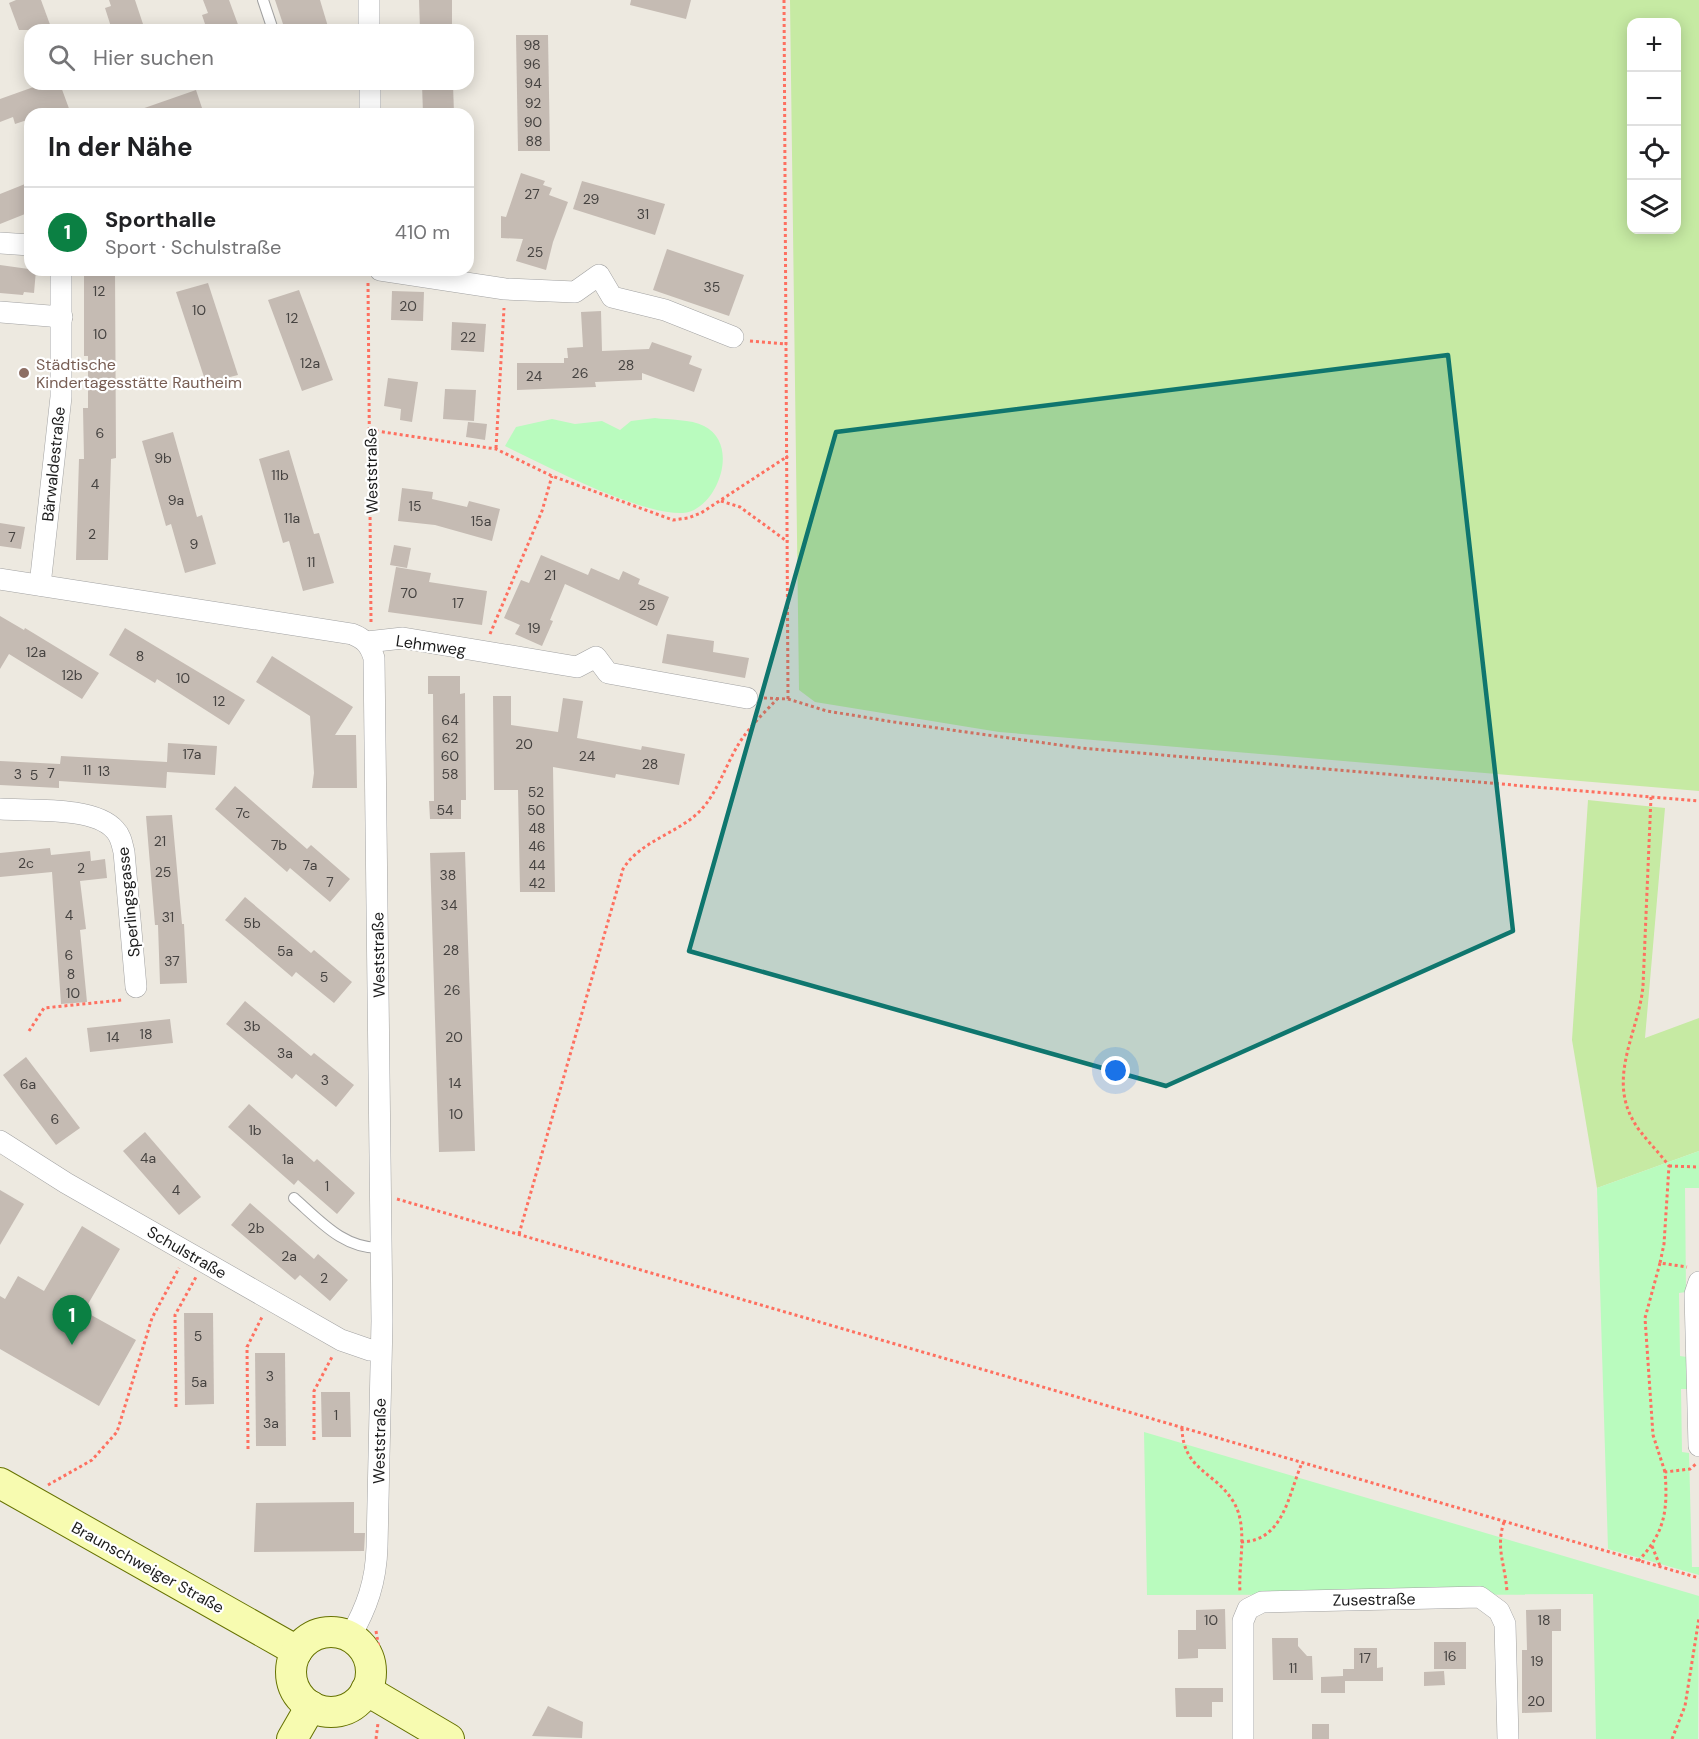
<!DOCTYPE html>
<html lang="de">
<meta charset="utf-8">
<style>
:root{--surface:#fff;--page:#f6f6f6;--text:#202124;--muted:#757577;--line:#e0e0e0;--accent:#0b8043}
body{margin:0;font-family:"DM Sans",sans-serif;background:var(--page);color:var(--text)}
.controls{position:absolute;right:18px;top:18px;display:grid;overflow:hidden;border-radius:12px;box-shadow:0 3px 15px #0003}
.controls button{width:54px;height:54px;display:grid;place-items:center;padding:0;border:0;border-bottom:2px solid var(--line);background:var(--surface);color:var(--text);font:30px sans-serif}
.you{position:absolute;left:1116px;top:1071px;width:21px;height:21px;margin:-15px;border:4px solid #fff;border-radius:50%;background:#1a73e8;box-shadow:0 0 0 9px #1a73e833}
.badge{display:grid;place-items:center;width:39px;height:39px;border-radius:50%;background:var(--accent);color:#fff;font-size:20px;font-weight:700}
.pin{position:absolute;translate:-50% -50px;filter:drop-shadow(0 2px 3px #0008)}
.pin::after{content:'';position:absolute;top:32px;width:21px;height:18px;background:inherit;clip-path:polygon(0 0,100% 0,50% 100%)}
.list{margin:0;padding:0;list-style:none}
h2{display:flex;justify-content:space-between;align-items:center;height:78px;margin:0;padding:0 24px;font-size:26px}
h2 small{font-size:20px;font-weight:400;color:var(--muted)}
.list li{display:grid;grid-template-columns:39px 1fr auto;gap:18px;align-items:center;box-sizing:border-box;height:90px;padding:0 24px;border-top:2px solid var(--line)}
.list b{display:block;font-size:22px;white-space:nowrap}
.list p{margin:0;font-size:20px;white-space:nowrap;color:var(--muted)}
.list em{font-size:20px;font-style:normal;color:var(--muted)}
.icon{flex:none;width:33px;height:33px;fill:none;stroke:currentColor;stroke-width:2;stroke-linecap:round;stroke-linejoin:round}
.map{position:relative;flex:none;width:1699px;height:1739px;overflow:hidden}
.search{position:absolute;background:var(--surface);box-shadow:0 3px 15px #0003;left:24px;top:24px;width:450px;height:66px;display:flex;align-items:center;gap:15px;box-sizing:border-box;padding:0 21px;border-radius:18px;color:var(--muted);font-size:22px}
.panel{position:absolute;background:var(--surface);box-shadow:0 3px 15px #0003;left:24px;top:108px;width:450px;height:168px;border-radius:18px}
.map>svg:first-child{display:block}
</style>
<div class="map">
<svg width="1699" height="1739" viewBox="0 0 1699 1739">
<rect width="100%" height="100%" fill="#ede9e0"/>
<g fill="#c6eaa3" fill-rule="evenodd">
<path d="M790 0H1699V791L999 732 815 702 799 690ZM1632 22H1676V230H1632Z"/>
<path d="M1588 800 1665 808 1645 1038 1699 1018V1151L1597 1188 1572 1040Z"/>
</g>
<g fill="#b9fbbe">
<path d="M655 418C669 420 691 419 704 426 742 445 716 511 683 513 640 515 546 466 505 446L516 427 552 419 575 424 602 421 620 430 631 421Z"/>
<path d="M1699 1151V1188H1685L1686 1292 1679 1293 1680 1356 1687 1357 1688 1389H1681L1682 1452 1689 1453 1692 1567H1699V1575L1608 1549 1597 1188Z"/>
<path d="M1144 1432 1699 1596 1698 1739H1596L1593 1594 1147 1595Z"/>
</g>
<g fill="#c5bbb3">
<path d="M16 0H41L52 30H19L9 3Z"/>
<path d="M109 0H135L145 30H112L105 8 111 6Z"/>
<path d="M203 0H229L240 30H207L202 15 208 13Z"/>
<path d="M275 0H320L329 30H285Z"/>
<path d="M419 0H452V30H420Z"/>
<path d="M631 0H691L686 19 630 5Z"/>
<path d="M516 35H548L550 151H518Z"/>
<path d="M42 84H60L71 114H30V119L15 124 13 117 0 122V99Z"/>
<path d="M422 84H453L454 114H423Z"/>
<path d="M196 90 204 114H133V112Z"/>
<path d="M521 173 545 181 543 185 552 188 549 195 568 202 553 242 546 270 516 261 523 239 501 238V216L506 217Z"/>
<path d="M582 181 665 204 655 235 573 209Z"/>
<path d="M30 182V212L0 224V194Z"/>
<path d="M667 249 744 275 729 316 653 290Z"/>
<path d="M0 265 36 270 34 293 24 292 23 295 0 293Z"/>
<path d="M84 270H115L116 458 111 459 108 560H76L79 459H84L83 408H88V356H84Z"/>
<path d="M208 283 238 375 206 383 176 292Z"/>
<path d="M299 290 333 380 302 391 268 300Z"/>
<path d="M392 291 424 292 423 321 391 320Z"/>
<path d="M601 311 602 351 649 349 652 342 692 356 689 364 702 369 694 392 642 373V380L595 382 596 387 517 390V363H564V358H568L567 348 583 347 581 312Z"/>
<path d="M452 322 486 324 484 352 451 350Z"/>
<path d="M388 378 418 382 412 422 400 420 401 409 384 406Z"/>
<path d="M445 389 476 390 474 421 443 419Z"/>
<path d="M468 422 487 424 485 440 466 437Z"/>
<path d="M173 432 197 517 202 515 216 564 185 573 171 524 166 526 142 441Z"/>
<path d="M289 450 314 534 319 533 334 583 303 591 289 541 283 543 259 459Z"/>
<path d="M402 488 433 492 432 499 467 507 469 501 500 509 492 541 435 525 398 521Z"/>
<path d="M0 523 25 527 21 549 0 546Z"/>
<path d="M394 545 411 548 407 568 390 565Z"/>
<path d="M541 555 588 575 591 568 619 580 623 571 640 579 638 584 669 597 657 626 565 584 550 620 553 621 542 646 515 634 520 625 504 618 521 580 529 583Z"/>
<path d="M396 567 431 573 429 582 487 591 482 625 388 612Z"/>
<path d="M0 616 24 630 25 628 99 673 82 699 9 654 0 669Z"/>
<path d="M125 628 245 700 229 725 157 679 155 683 109 655Z"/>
<path d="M667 634 714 641 713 652 749 658 745 678 662 663Z"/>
<path d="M272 656 353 707 335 735H356L357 788H312L314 773 310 716 256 682Z"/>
<path d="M428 676H460V694L465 693 466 800H461V819H430L429 801H434L433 694H428Z"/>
<path d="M493 696H511V725L558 732 563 698 583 701 577 738 641 750 642 746 685 754 679 785 616 774 615 778 553 767 555 892H520L518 790H494Z"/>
<path d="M168 743 217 746 215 775 167 772 166 788 59 781V788L0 785V761L60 764 61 756 167 762Z"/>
<path d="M235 786 307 849 311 845 350 879 330 902 290 868 287 872 215 809Z"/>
<path d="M172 815 182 924H184L187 983 160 984 158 925H155L146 816Z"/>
<path d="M50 848 51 855 90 851 91 861 105 859 107 878 80 881 86 929 80 930 87 1002 61 1004 52 872 0 877V853Z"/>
<path d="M465 852 475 1151 439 1152 430 853Z"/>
<path d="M245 897 311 953 314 950 352 982 334 1003 296 972 292 977 225 920Z"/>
<path d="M245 1001 311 1056 314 1053 354 1085 336 1107 296 1074 292 1079 226 1024Z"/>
<path d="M170 1019 173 1043 90 1052 87 1028Z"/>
<path d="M26 1057 80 1128 56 1145 3 1075Z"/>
<path d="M249 1104 314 1162 317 1159 355 1193 337 1214 298 1180 294 1185 228 1127Z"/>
<path d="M145 1132 201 1197 179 1215 123 1151Z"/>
<path d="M0 1190 24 1204 0 1245Z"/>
<path d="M250 1203 314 1259 318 1254 348 1280 330 1301 300 1275 295 1280 231 1225Z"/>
<path d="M82 1226 120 1249 84 1311 136 1340 99 1406 0 1349V1296L5 1299 18 1276 44 1291Z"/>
<path d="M184 1313H213L214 1404 185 1405Z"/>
<path d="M255 1353H285L286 1446H256Z"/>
<path d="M321 1392H350L351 1437H322Z"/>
<path d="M354 1502V1533H365L364 1551 254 1552 256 1503Z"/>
<path d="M1225 1609 1226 1649H1198V1658L1178 1659V1630H1196V1610Z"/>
<path d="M1561 1609V1631H1552V1712L1522 1713V1650H1527L1526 1610Z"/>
<path d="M1272 1638H1298V1646L1307 1656H1312L1313 1680H1273Z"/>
<rect x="1434" y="1642" width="32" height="27"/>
<path d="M1354 1648H1377V1668L1383 1667V1681H1345V1693H1321V1677L1343 1676V1669H1354Z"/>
<path d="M1444 1671 1445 1685 1424 1686V1672Z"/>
<path d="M1175 1688H1223V1702H1212V1717H1176Z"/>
<path d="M548 1706 583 1722 582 1738 532 1736Z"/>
<rect x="1312" y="1724" width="17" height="15"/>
</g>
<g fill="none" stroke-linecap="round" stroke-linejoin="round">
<g stroke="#a2a2a2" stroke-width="12">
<g id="lane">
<path d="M263 0 273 30"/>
<path d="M294 1198C321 1222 344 1249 381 1248"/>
</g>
</g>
<g stroke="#a2a2a2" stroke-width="22">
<g id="street">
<path d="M369 0V30"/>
<path d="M370 84V114"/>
<path d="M0 243 30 245"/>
<path d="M380 270 505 289 575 292 599 275 612 297 665 310 733 337"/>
<path d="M0 312 62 317"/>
<path d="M0 579 352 634C365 639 370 645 374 658L382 1321 377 1547C376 1582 367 1607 350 1637"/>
<path d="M40 585 61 397V270"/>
<path d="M367 642 403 638 577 667 596 657 608 673 747 698"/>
<path d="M0 809C30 811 95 806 115 830 121 836 122 844 124 852L136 987"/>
<path d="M0 1141 66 1183 341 1340 370 1350H380"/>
<path d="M1699 1282 1695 1294 1699 1446"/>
<path d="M1243 1739V1621L1248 1609 1262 1602 1480 1597 1499 1611 1505 1624 1508 1739"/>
</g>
</g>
<g stroke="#667201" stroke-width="32">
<g id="secondary">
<path d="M0 1483 297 1651"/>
<circle cx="331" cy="1672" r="40"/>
<path d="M366 1690 449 1739"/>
<path d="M292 1739 311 1706"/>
</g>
</g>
<g stroke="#fe7060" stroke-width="3" stroke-dasharray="3 3" stroke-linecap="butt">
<path d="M784 0 788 699"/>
<path d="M368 283 371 622"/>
<path d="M750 341 787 344"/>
<path d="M370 430 496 449 552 476 673 520 688 518 701 513 788 456"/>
<path d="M496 448 504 308"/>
<path d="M721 501 740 507 788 542"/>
<path d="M490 634 542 511 552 476"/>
<path d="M764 698 788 699 827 711 894 722 1081 748 1699 801"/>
<path d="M1651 797 1643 986C1639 1031 1607 1077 1634 1122 1641 1135 1659 1152 1669 1166L1664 1244 1660 1263 1687 1267"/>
<path d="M29 1031 44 1008 122 1000"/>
<path d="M1669 1166 1699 1167"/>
<path d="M397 1199 1699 1578"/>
<path d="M519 1234 623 869C640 841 677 834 700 811 720 790 727 759 744 736 754 722 767 710 778 698"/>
<path d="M1660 1263 1645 1318 1653 1435 1665 1472"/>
<path d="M176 1407 175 1315 196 1277"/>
<path d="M1182 1428C1183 1470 1214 1471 1233 1501 1249 1526 1238 1564 1240 1592"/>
<path d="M314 1440V1391L332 1357"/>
<path d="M248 1449 247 1347 262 1317"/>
<path d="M48 1485 92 1460 117 1432 152 1318 179 1268"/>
<path d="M1504 1522C1495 1549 1506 1566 1507 1593"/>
<path d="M1241 1542C1284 1541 1288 1495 1302 1463"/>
<path d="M1652 1546 1660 1566"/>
<path d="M1638 1561C1665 1533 1668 1510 1665 1472L1690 1469 1696 1464"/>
<path d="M303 1627 337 1618"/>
<path d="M376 1631 383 1672"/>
<path d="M278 1668 286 1699"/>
<path d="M328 1723 359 1715"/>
<path d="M376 1739 378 1723"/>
<path d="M1672 1739 1685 1706 1699 1618"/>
</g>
<use href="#lane" stroke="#fff" stroke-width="10"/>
<use href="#street" stroke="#fff" stroke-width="21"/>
<use href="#secondary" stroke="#f7fbb0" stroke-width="30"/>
</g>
<path fill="#0f766e" fill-opacity="0.2" stroke="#0f766e" stroke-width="4.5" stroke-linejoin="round" d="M1448 355 1513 931 1166 1086 689 951 836 432Z"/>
<circle fill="#8d6e63" stroke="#fff" stroke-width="2" cx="24" cy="373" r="6"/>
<g text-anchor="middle" stroke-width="4.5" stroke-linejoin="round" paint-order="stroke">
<g font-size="14" fill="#464341">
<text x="532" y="50">98</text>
<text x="532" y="69">96</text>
<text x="533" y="88">94</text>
<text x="533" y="108">92</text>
<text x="533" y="127">90</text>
<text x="534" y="146">88</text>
<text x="532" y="199">27</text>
<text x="591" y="204">29</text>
<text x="643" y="219">31</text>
<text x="535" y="257">25</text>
<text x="712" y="292">35</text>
<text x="99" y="296">12</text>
<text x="408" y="311">20</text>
<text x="199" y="315">10</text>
<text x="292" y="323">12</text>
<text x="100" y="339">10</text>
<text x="468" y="342">22</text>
<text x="310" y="368">12a</text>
<text x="626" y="370">28</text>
<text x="580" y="378">26</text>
<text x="534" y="381">24</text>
<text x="100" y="438">6</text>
<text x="163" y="463">9b</text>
<text x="280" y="480">11b</text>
<text x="95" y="489">4</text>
<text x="176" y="505">9a</text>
<text x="415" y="511">15</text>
<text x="292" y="523">11a</text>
<text x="481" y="526">15a</text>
<text x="92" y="539">2</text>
<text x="12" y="542">7</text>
<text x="194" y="549">9</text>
<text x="311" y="567">11</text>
<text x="550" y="580">21</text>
<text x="409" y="598">70</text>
<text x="458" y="608">17</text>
<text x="647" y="610">25</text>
<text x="534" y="633">19</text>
<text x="36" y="657">12a</text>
<text x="140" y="661">8</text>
<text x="72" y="680">12b</text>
<text x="183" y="683">10</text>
<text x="219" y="706">12</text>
<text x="450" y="725">64</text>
<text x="450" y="743">62</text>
<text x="524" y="749">20</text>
<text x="192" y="759">17a</text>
<text x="450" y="761">60</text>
<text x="587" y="761">24</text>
<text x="650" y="769">28</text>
<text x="87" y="775">11</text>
<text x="104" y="776">13</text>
<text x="51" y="778">7</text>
<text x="18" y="779">3</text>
<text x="450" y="779">58</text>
<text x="34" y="780">5</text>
<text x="536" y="797">52</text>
<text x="445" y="815">54</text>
<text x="536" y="815">50</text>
<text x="243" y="818">7c</text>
<text x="537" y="833">48</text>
<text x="160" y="846">21</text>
<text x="279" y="850">7b</text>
<text x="537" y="851">46</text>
<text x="26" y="868">2c</text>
<text x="310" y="870">7a</text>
<text x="537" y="870">44</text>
<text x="81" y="873">2</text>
<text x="163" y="877">25</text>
<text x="448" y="880">38</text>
<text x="330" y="887">7</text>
<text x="537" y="888">42</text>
<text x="449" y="910">34</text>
<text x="69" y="920">4</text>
<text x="168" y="922">31</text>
<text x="252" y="928">5b</text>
<text x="451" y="955">28</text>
<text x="285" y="956">5a</text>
<text x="69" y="960">6</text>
<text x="172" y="966">37</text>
<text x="71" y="979">8</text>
<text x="324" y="982">5</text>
<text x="452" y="995">26</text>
<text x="73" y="998">10</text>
<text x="252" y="1031">3b</text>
<text x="146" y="1039">18</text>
<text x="113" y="1042">14</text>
<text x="454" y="1042">20</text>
<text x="285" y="1058">3a</text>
<text x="325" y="1085">3</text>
<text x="455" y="1088">14</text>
<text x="28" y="1089">6a</text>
<text x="456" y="1119">10</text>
<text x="55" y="1124">6</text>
<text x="255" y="1135">1b</text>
<text x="148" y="1163">4a</text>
<text x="288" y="1164">1a</text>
<text x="327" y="1191">1</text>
<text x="176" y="1195">4</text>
<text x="256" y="1233">2b</text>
<text x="289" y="1261">2a</text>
<text x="324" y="1283">2</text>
<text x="198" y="1341">5</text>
<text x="270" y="1381">3</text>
<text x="199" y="1387">5a</text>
<text x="336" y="1420">1</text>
<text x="271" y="1428">3a</text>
<text x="1211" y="1625">10</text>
<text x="1544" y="1625">18</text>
<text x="1450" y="1661">16</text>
<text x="1365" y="1663">17</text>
<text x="1537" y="1666">19</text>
<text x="1293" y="1673">11</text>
<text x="1536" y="1706">20</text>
</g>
<g font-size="16" fill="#785e54" stroke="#fff" text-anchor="start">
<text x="36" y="370">Städtische<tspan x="36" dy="18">Kindertagesstätte Rautheim</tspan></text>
</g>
<g font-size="16" fill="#1b1b1b" stroke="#fff">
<text transform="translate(53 464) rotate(-84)" y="6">Bärwaldestraße</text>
<text transform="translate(371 471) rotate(-91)" y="6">Weststraße</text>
<text transform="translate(431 645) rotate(8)" y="6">Lehmweg</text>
<text transform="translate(128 902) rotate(-96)" y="6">Sperlingsgasse</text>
<text transform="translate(378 955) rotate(-91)" y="6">Weststraße</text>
<text transform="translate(187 1252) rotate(30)" y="6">Schulstraße</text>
<text transform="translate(379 1441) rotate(-89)" y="6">Weststraße</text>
<text transform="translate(148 1567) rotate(29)" y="6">Braunschweiger Straße</text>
<text transform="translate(1374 1599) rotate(-1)" y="6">Zusestraße</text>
</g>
</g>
</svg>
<div class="controls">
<button>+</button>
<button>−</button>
<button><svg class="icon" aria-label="locate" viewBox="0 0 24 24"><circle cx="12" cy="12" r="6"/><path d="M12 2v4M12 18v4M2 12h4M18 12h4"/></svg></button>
<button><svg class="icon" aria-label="layers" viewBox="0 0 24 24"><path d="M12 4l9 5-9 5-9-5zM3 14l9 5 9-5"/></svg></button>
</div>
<div class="you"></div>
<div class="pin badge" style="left:72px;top:1345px">1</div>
<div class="search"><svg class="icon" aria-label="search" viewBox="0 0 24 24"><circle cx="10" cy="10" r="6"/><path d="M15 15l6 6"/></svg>Hier suchen</div>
<section class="panel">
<h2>In der Nähe<small></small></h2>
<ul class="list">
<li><span class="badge">1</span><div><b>Sporthalle</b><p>Sport · Schulstraße</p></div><em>410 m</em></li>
</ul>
</section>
</div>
